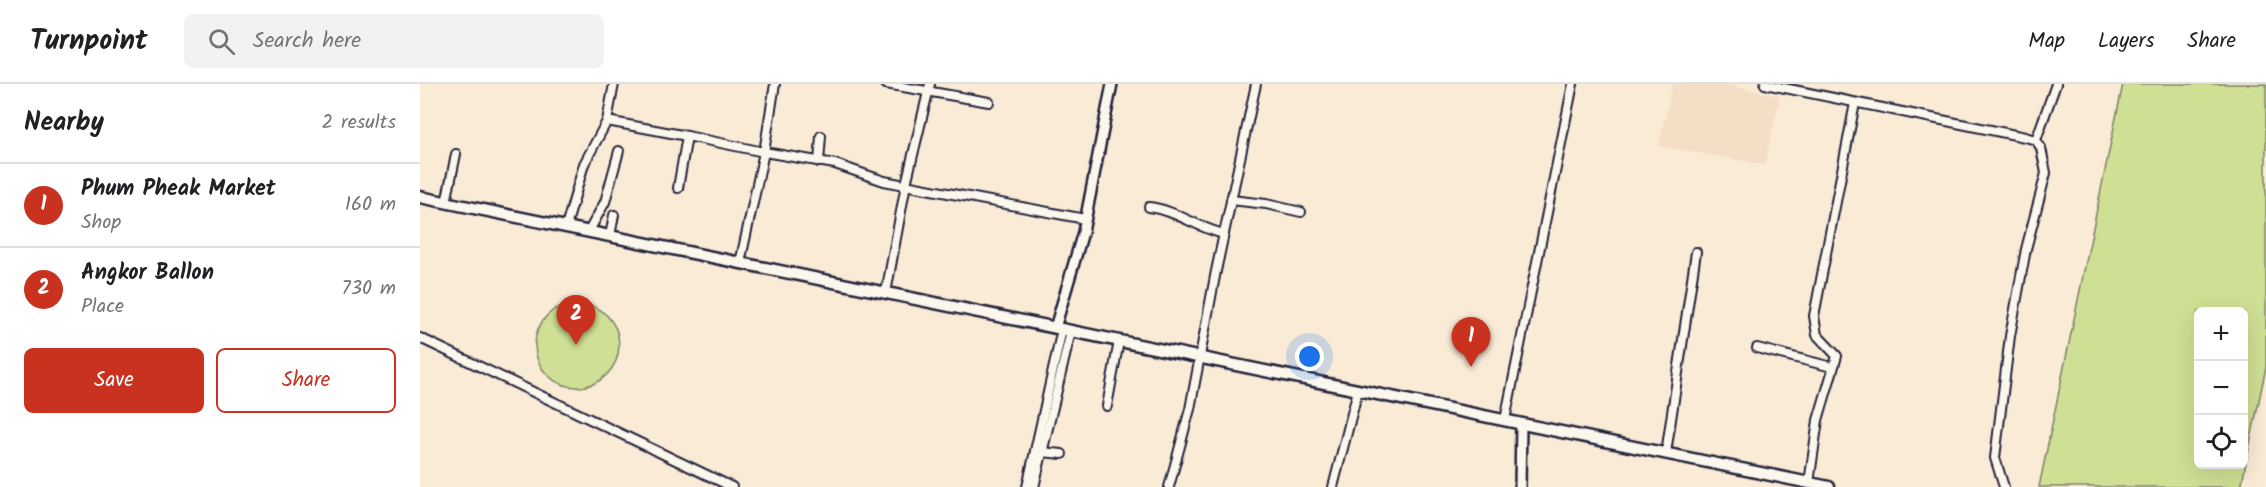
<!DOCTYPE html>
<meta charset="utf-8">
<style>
:root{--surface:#fff;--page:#f2f2f2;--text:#202124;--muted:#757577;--line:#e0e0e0;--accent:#c8321e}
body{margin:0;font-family:Kalam,sans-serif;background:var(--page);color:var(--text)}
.controls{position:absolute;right:18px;bottom:18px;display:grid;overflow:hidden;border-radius:9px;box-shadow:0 6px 24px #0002}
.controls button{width:54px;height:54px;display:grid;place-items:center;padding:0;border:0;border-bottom:2px solid var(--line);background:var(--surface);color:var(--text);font:30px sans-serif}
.you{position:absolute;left:890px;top:273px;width:21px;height:21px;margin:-15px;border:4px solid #fff;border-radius:50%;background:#1a73e8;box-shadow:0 0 0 9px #1a73e833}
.badge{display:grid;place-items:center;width:39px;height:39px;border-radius:50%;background:var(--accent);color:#fff;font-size:20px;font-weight:700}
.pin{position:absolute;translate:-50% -50px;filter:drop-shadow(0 2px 3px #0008)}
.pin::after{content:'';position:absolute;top:32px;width:21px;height:18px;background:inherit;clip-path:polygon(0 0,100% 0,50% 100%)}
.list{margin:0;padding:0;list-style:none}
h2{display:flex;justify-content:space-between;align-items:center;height:78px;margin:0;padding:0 24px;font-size:26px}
h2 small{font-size:20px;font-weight:400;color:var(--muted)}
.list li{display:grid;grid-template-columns:39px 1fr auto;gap:18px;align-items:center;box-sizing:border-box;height:84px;padding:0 24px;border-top:2px solid var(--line)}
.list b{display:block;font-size:22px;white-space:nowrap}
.list p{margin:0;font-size:20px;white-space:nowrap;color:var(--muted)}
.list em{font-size:20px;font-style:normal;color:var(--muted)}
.actions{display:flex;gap:12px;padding:18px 24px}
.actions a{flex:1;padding:14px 0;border:2px solid var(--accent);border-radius:9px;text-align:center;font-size:21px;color:var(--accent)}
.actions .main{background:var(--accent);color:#fff}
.icon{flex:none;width:33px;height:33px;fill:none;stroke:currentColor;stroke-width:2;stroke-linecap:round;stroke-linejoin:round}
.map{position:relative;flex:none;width:1846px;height:403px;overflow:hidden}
header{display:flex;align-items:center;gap:36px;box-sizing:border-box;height:84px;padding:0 30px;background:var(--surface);border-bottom:2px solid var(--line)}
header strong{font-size:28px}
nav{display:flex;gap:33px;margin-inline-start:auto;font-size:21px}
.search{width:420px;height:54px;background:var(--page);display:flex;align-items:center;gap:15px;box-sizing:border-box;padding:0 21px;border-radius:9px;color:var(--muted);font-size:22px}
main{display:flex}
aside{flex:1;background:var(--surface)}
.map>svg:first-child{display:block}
</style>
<header>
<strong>Turnpoint</strong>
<div class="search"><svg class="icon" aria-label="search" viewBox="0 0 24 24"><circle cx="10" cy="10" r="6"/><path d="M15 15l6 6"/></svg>Search here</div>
<nav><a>Map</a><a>Layers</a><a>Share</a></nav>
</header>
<main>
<aside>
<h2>Nearby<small>2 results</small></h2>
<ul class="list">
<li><span class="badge">1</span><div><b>Phum Pheak Market</b><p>Shop</p></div><em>160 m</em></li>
<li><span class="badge">2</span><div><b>Angkor Ballon</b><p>Place</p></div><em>730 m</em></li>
</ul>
<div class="actions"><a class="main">Save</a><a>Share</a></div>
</aside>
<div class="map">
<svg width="1846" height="403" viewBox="0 0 1846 403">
<rect width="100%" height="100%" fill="#faebd7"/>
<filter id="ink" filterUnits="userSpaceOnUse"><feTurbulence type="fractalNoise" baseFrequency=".0167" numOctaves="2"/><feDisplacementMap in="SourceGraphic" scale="12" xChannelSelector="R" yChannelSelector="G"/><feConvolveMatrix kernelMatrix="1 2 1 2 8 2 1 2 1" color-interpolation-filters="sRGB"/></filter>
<g filter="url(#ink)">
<path fill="#f5dec6" d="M1252 0H1304L1360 12 1345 81 1239 62Z"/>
<g fill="#cfdf93" stroke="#788067" stroke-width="1.5" fill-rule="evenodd">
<path d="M1703 0H1846V283L1821 403H1619ZM1778 228H1824V380H1778Z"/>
<circle cx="157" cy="261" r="42"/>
</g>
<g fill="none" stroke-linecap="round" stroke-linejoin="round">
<g stroke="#22223b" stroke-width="12">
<g id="minor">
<path d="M355 0 344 68 415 80 464 97 665 135"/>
<path d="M466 0 569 18"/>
<path d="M1345 0 1605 53 1616 56 1621 64 1626 89 1606 165 1590 252 1575 374 1584 403"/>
<path d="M187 37 267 52"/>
<path d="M1616 56 1636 0"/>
<path d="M399 78 401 52"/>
<path d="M258 104 267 52 344 68 320 179"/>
<path d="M811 116 846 120 881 128"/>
<path d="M26 119 36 70"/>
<path d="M729 123C756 126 777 144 804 150"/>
<path d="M146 143 164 80 187 37 194 0"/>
<path d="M169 147 185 118 199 67"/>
<path d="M190 152 194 131"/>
<path d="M466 209 486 100 510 0"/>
<path d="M0 254 312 403"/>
<path d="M1337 264 1412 283"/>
<path d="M687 322 699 257"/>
<path d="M1085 336 1153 0"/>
<path d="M622 368 642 370"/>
<path d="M1246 369 1276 168"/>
<path d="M1389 399 1398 336 1417 272 1397 251 1394 232 1435 19"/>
<path d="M607 403 642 245"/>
<path d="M614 403 651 247"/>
<path d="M749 403 770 325 796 187 836 0"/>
<path d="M913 403 938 306"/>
</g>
</g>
<g stroke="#22223b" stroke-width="14">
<g id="tertiary">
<path d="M635 244 663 148 692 0"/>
<path d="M1100 403 1101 340"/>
</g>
</g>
<g stroke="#22223b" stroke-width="15">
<path id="secondary" d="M0 113 1409 403"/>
</g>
<use href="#minor" stroke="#fbf7ec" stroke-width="8"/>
<use href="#tertiary" stroke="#fbf7ec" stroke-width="9"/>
<use href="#secondary" stroke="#fbf7ec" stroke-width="10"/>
</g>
</g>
</svg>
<div class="controls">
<button>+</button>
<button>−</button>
<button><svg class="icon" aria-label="locate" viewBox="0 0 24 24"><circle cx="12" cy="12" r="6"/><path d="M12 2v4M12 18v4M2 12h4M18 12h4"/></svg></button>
</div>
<div class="you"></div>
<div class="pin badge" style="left:1051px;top:283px">1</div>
<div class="pin badge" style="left:156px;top:261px">2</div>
</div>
</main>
